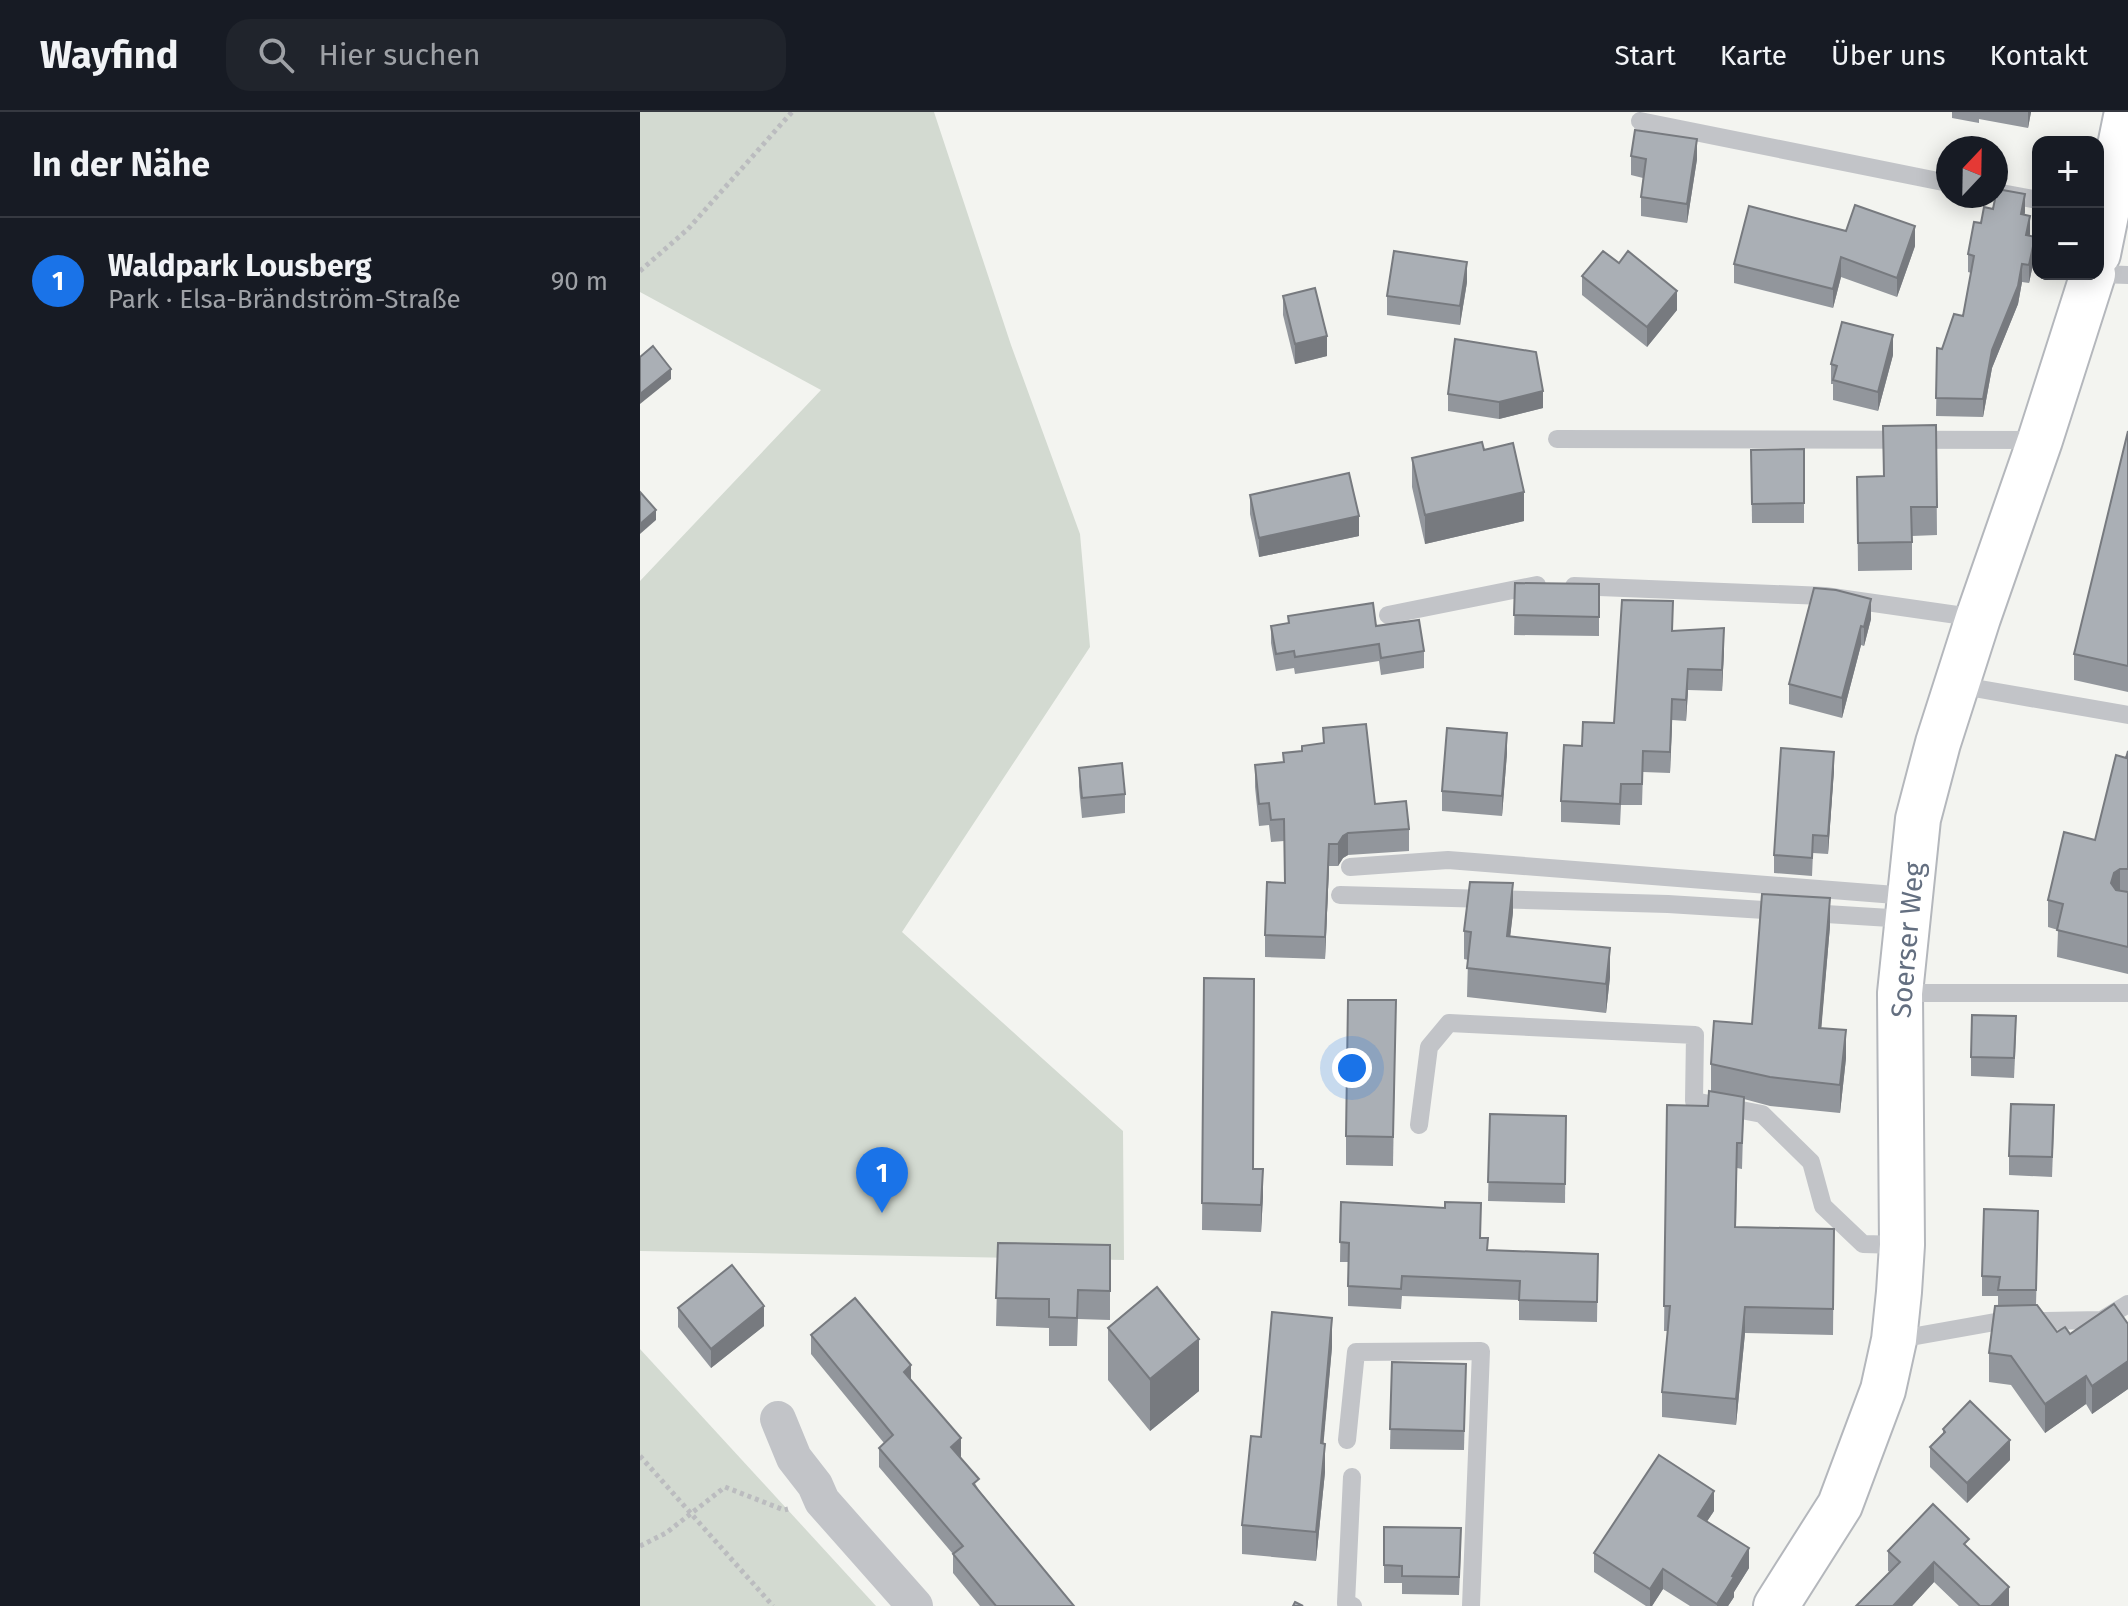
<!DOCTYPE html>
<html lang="de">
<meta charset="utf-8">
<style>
:root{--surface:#171b24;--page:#20242c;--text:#f1f3f6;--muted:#9ea1a6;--line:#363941;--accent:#1a73e8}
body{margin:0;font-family:"Fira Sans",sans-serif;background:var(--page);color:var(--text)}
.controls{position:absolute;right:24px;top:24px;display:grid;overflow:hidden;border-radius:16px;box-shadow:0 4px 20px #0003}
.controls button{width:72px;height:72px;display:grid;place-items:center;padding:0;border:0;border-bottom:2px solid var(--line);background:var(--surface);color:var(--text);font:40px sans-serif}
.compass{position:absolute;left:1296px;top:24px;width:72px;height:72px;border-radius:50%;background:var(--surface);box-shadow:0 4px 20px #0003;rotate:22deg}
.you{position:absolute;left:712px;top:956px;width:28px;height:28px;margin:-20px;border:6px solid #fff;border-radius:50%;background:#1a73e8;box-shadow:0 0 0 12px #1a73e833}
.badge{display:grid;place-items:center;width:52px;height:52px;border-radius:50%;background:var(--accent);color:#fff;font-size:26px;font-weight:700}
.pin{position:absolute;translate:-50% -66px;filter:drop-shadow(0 2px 4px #0008)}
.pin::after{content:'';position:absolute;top:42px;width:28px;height:24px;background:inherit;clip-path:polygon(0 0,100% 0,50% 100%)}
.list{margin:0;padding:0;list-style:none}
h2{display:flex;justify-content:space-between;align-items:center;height:104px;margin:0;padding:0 32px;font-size:34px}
h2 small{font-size:26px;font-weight:400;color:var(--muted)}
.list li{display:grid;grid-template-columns:52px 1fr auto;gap:24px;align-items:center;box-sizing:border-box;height:128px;padding:0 32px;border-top:2px solid var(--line)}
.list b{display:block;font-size:30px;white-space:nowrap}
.list p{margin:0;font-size:26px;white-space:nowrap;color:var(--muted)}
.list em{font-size:26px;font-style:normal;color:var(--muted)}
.icon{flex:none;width:44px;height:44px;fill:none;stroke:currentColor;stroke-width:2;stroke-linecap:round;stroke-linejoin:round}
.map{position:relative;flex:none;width:1488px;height:1494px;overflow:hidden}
header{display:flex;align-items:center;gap:48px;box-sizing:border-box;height:112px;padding:0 40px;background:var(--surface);border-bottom:2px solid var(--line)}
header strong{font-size:38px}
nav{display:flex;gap:44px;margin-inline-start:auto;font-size:28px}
.search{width:560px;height:72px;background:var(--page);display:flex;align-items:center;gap:20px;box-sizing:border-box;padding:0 28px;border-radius:24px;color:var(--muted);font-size:30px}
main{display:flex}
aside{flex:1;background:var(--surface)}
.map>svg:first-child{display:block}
</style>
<header>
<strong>Wayfind</strong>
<div class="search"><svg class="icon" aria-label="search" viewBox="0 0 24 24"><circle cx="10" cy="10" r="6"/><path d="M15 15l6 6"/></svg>Hier suchen</div>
<nav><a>Start</a><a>Karte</a><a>Über uns</a><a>Kontakt</a></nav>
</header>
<main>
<aside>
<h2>In der Nähe<small></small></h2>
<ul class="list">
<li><span class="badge">1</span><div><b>Waldpark Lousberg</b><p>Park · Elsa-Brändström-Straße</p></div><em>90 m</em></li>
</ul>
</aside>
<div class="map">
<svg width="1488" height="1494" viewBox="0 0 1488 1494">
<rect width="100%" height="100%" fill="#f3f4f0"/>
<g fill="#d3dad1">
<path d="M0 0H294L371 233 440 422 450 535 262 820 483 1019 484 1148 0 1139V469L181 278 0 180Z"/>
<path d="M0 1237 236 1494H0Z"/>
</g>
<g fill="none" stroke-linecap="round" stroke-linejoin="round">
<g stroke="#b4b7bc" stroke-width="48">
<g id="secondary">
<path d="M1458 142 1487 0"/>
<path d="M1136 1494 1200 1393 1243 1278 1254 1228 1259 1180 1262 1133 1260 881 1278 707 1298 631 1338 506 1400 328 1453 162"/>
</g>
</g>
<g stroke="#bbbcbf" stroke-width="5" stroke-dasharray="4 4" stroke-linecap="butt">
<path d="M0 159 48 117 152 0"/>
<path d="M0 1344 133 1494"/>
<path d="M0 1434 26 1421 85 1375 144 1398 148 1397"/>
</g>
<g stroke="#c2c4c8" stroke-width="18">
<path d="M1000 9 1308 71"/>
<path d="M1356 80 1398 88"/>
<path d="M1458 162 1488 163"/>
<path d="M917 327 1400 328"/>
<path d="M934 474 1185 484 1338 506"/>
<path d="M748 503 897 473"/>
<path d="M1317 573 1488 603"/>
<path d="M710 755 808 748 1268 784"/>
<path d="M700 783 1028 792 1266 807"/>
<path d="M1260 881H1488"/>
<path d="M779 1013 789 935 809 911 1055 923 1054 989 1122 1002 1171 1050 1183 1094 1223 1132 1262 1133"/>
<path d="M1254 1228 1355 1210 1462 1208 1488 1192"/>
<path d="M707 1328 716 1240 841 1239 831 1494"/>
<path d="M712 1365 706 1491 713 1494"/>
</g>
<path stroke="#c2c4c8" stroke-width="36" d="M138 1307 154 1346 175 1373 182 1389 275 1494"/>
<use href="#secondary" stroke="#fff" stroke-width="44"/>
</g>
<g fill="#92969c">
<path d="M1312 0H1391L1388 16 1339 7V11L1312 6Z"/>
<path d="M991 44 1057 47 1047 111 1001 104V85L1003 66 991 63Z"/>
<path d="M1353 97 1385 100 1384 103 1395 143 1389 171 1382 170 1378 192 1352 256 1343 305 1296 304 1297 236 1302 237 1323 204 1331 161 1328 160V142L1341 111Z"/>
<path d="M1206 119 1275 134 1257 185 1201 165 1193 196 1094 171V152Z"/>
<path d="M942 164 1037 198 1007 235 942 183Z"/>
<path d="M827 170 820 213 747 203V184Z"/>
<path d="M643 184 687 244 655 252 643 203Z"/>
<path d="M1253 243 1238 299 1193 288V272H1191V252Z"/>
<path d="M808 282 903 296 859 307 808 299Z"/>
<path d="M1296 313 1297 423 1272 424V458L1218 459 1217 365 1244 364Z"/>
<path d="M1488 319V580L1434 568V542Z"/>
<path d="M1164 337V411H1112L1111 338Z"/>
<path d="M844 338 884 409 785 432 772 375V346Z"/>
<path d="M610 383 719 424 619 445 610 402Z"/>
<path d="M875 471 959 472V524L874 523Z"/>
<path d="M1174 476 1231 507 1224 534 1221 533 1202 606 1149 592V572Z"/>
<path d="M648 504 736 514 784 539V556L741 563 739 549 655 562 654 556 636 559 631 531V514L648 511Z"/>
<path d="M1033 519 1084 537 1082 579 1048 578 1046 609 1032 608 1030 661 1003 660 1002 693H981L980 713 921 710V689L942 634 974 611Z"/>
<path d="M683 616 735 692 769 717V739L708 743 703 746 698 754H689L685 847 625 845V823L644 771V729L631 730 629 713 619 714 615 675V653L643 650V641L662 639 683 632Z"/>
<path d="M1488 639V862L1417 845 1418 818 1408 815V788L1455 728Z"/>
<path d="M867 641 862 704 802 699V679Z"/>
<path d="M439 656 485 682V701L442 706 439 675Z"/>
<path d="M1194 658 1188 742 1173 741 1172 764 1134 761V743Z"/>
<path d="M873 800 870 824 970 865 966 901 827 885 828 848 824 847V819Z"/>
<path d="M1190 814 1181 916 1206 946 1200 1001 1130 994 1104 987 1102 1057 1097 1056 1096 1115 1194 1117 1193 1223 1105 1221 1096 1313 1022 1305V1280L1028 1219H1024L1027 993 1068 994 1071 979V952L1112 912Z"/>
<path d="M564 866 613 1057 623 1084 621 1120 562 1118Z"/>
<path d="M756 888 753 1054 706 1053V1024Z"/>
<path d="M1376 924 1374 966 1331 964V945Z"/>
<path d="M850 1002 926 1004 925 1091 848 1089Z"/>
<path d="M1414 1012 1412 1065 1369 1063V1044Z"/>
<path d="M701 1090 840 1126 848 1138 958 1142 957 1210 879 1208V1188L762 1184 761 1197 708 1194V1150H700Z"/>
<path d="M1398 1118 1396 1193 1417 1220 1430 1222 1488 1212V1277L1452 1302 1446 1292 1405 1321 1371 1273 1349 1270V1241L1358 1193V1184H1342V1164Z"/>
<path d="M358 1131 470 1133V1208L438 1207 437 1234H409V1216L356 1214Z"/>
<path d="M38 1196 124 1214 71 1256 38 1215Z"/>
<path d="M468 1216 559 1279 510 1319 468 1268Z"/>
<path d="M171 1223 271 1268 321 1345 320 1346 339 1378 434 1494H340L313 1461V1442L239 1355V1336L244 1331 171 1242Z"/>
<path d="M692 1235 683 1331 685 1360 676 1449 602 1442V1413L621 1325Z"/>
<path d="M752 1250 826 1252 824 1338 750 1337Z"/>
<path d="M1303 1317 1370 1348 1327 1391 1290 1355V1335L1303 1322Z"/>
<path d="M1074 1399 1067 1409 1109 1456 1094 1480V1485L1088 1494H1050L1023 1477 1012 1494H1006L954 1460V1441Z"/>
<path d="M744 1415 821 1434 819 1483 762 1482V1471H744Z"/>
<path d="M1329 1437 1369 1494H1319L1294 1470 1272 1494H1216L1250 1460 1248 1459V1439Z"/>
</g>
<g fill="#777a7f">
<path d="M1388 0H1391L1388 16Z"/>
<path d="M1057 27V47L1047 111V92Z"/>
<path d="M1385 82V100L1381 120V102Z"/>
<path d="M1390 104V122L1386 141V123Z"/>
<path d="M1275 114V134L1257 185V166Z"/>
<path d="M1395 125V143L1389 171V153Z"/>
<path d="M1201 145V165L1193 196V177Z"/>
<path d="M827 150V170L820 213V194Z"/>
<path d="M1382 152V170L1378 192 1352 256 1343 305V287L1352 238Z"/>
<path d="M1037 179V198L1007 235V215Z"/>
<path d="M1253 223V243L1238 299V280Z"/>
<path d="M687 224V244L655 252V232Z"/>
<path d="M31 257V267L0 292V282Z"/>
<path d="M903 279V296L859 307V290Z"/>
<path d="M884 380V409L785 432V403Z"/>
<path d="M16 398V408L0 422V412Z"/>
<path d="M719 404V424L619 445V426Z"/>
<path d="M1231 487V507L1224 534V515Z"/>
<path d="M1221 514V533L1202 606V586Z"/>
<path d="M1084 516V537L1082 579V558Z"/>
<path d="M1048 557V578L1046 609V588Z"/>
<path d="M1032 587V608L1030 661V640Z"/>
<path d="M867 621V641L862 704V684Z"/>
<path d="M1194 640V658L1188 742V724Z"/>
<path d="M708 721V743L703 746 698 754V732L703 724Z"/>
<path d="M689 732V754L685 847V825Z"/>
<path d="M1480 757V783L1471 771 1474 761Z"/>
<path d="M873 771V800L867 853V824Z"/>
<path d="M1190 786V814L1179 944V916Z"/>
<path d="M970 836V865L966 901V872Z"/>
<path d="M1206 918V946L1200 1001V973Z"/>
<path d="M623 1057V1084L621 1120V1093Z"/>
<path d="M124 1194V1214L71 1256V1237Z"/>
<path d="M1105 1195V1221L1096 1313V1287Z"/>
<path d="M692 1206V1235L681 1360V1331Z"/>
<path d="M559 1227V1279L510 1319V1267Z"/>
<path d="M1488 1249V1277L1452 1302V1274Z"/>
<path d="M271 1253V1273L264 1260Z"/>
<path d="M1446 1264V1292L1405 1321V1292Z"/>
<path d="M321 1326V1345L311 1354V1335Z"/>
<path d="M1370 1328V1348L1327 1391V1371Z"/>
<path d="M685 1332V1360L676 1449V1420Z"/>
<path d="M1074 1379V1399L1058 1423V1404Z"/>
<path d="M1109 1436V1456L1094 1480V1485L1088 1494H1077V1492L1092 1464Z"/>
<path d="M1294 1450V1470L1272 1494H1253Z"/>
<path d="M1023 1457V1477L1012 1494H1010V1477Z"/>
<path d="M1369 1475V1494H1351Z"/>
</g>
<g fill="#aaafb5" stroke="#777a7f" stroke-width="2">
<path d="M995 18 1057 27 1047 92 1001 85 1006 47 991 44Z"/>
<path d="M1357 77 1385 82 1381 102 1390 104 1386 123 1395 125 1389 153 1382 152 1378 174 1352 238 1343 287 1296 286 1297 236 1302 237 1314 202 1323 204 1334 144 1328 142 1334 110 1341 111 1344 95 1353 97Z"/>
<path d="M1215 93 1275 114 1257 166 1201 145 1193 177 1094 152 1109 94 1206 119Z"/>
<path d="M754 139 827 150 820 194 747 184Z"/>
<path d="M963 139 979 151 988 139 1037 179 1007 215 942 164Z"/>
<path d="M675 176 687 224 655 232 643 184Z"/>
<path d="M1202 210 1253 223 1238 280 1193 268 1197 254 1191 252Z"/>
<path d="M815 227 896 240 903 279 859 290 808 282Z"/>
<path d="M13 234 31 257 0 282V245Z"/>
<path d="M1296 313 1297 395H1271L1272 430 1218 431 1217 365 1244 364 1243 314Z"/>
<path d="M1488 319V554L1434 542Z"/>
<path d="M842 330 844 338 873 331 884 380 785 403 772 346Z"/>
<path d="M1164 337V391L1112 392 1111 338Z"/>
<path d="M709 361 719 404 619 426 610 383Z"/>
<path d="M0 380 16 398 0 412Z"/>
<path d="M875 471 959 472V505L874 503Z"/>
<path d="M1174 476 1196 478 1231 487 1224 515 1221 514 1202 586 1149 572Z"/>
<path d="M982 488 1033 489 1032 519 1084 516 1082 558 1048 557 1046 588 1032 587 1030 640 1003 639 1002 672H981L980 692 921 689 924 633 942 634 943 610 974 611Z"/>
<path d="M733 491 736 514 779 508 784 539 741 546 739 532 655 545 654 539 636 542 631 514 649 511 648 504Z"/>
<path d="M726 612 735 692 766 689 769 717 708 721 703 724 698 732H689L685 825 625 823 627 770 645 771 644 707 631 708 629 691 619 692 615 653 644 650 643 641 662 639V634L684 631 683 616Z"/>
<path d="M807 616 867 621 862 684 802 679Z"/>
<path d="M1141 636 1194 640 1188 724 1173 723 1172 746 1134 743Z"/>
<path d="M1488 639V757H1480L1474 761 1471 771 1476 778 1488 780V835L1417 818 1423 792 1408 788 1424 720 1455 728 1476 643 1486 646Z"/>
<path d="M482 651 485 682 442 686 439 656Z"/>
<path d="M830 770 873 771 867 824 970 836 966 872 827 856 831 820 824 819Z"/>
<path d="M1122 782 1190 786 1179 916 1206 918 1200 973 1130 965 1071 952 1074 909 1112 912Z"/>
<path d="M564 866 614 867 613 1057H623L621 1093 562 1091Z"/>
<path d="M708 888H756L753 1025 706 1024Z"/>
<path d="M1332 903 1376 904 1374 946 1331 945Z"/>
<path d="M1069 979 1104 985 1102 1031H1097L1095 1115 1194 1117 1193 1197 1105 1195 1096 1287 1022 1280 1030 1194H1024L1027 993 1068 994Z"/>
<path d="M1371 992 1414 993 1412 1045 1369 1044Z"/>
<path d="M850 1002 926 1004 925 1072 848 1070Z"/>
<path d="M701 1090 805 1096V1090L841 1091 840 1126H848L847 1138 958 1142 957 1190 879 1188 880 1169 762 1164 761 1177 708 1174 709 1131 700 1130Z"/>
<path d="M1344 1097 1398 1099 1396 1178H1358L1360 1165 1342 1164Z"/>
<path d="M358 1131 470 1133V1179L438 1178 437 1206 409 1205V1187L356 1186Z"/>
<path d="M92 1153 124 1194 71 1237 38 1196Z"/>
<path d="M517 1175 559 1227 510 1267 468 1216Z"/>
<path d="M215 1186 271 1253 264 1260 321 1326 311 1335 339 1367 333 1372 434 1494H356L313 1442 323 1434 239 1336 253 1323 171 1223Z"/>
<path d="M1474 1192 1488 1212V1249L1452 1274 1446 1264 1405 1292 1371 1244 1349 1241 1355 1194 1397 1193 1417 1220 1425 1215 1430 1222Z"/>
<path d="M632 1200 692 1206 681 1331 685 1332 676 1420 602 1413 611 1324 621 1325Z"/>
<path d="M752 1250 826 1252 824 1319 750 1317Z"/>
<path d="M1330 1289 1370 1328 1327 1371 1290 1335 1305 1320 1303 1317Z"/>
<path d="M1019 1343 1074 1379 1058 1404 1109 1436 1092 1464 1094 1465 1077 1492 1023 1457 1010 1477 954 1441Z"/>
<path d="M1293 1392 1329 1427 1324 1432 1369 1475 1351 1494H1340L1294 1450 1253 1494H1216L1260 1450 1248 1439Z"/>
<path d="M744 1415 821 1416 819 1465 762 1464V1454L744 1453Z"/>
<path d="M655 1490 663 1494H653Z"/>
</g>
<g text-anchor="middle" stroke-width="8" stroke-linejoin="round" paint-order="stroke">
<g font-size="28" fill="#646f80" stroke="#fff">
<text transform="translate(1267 828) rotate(-85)" y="10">Soerser Weg</text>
</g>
</g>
</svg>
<div class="controls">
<button>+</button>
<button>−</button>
</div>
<svg class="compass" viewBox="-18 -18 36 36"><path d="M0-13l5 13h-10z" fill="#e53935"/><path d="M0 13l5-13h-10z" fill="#9ea1a6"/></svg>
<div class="you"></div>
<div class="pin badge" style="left:242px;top:1101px">1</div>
</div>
</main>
